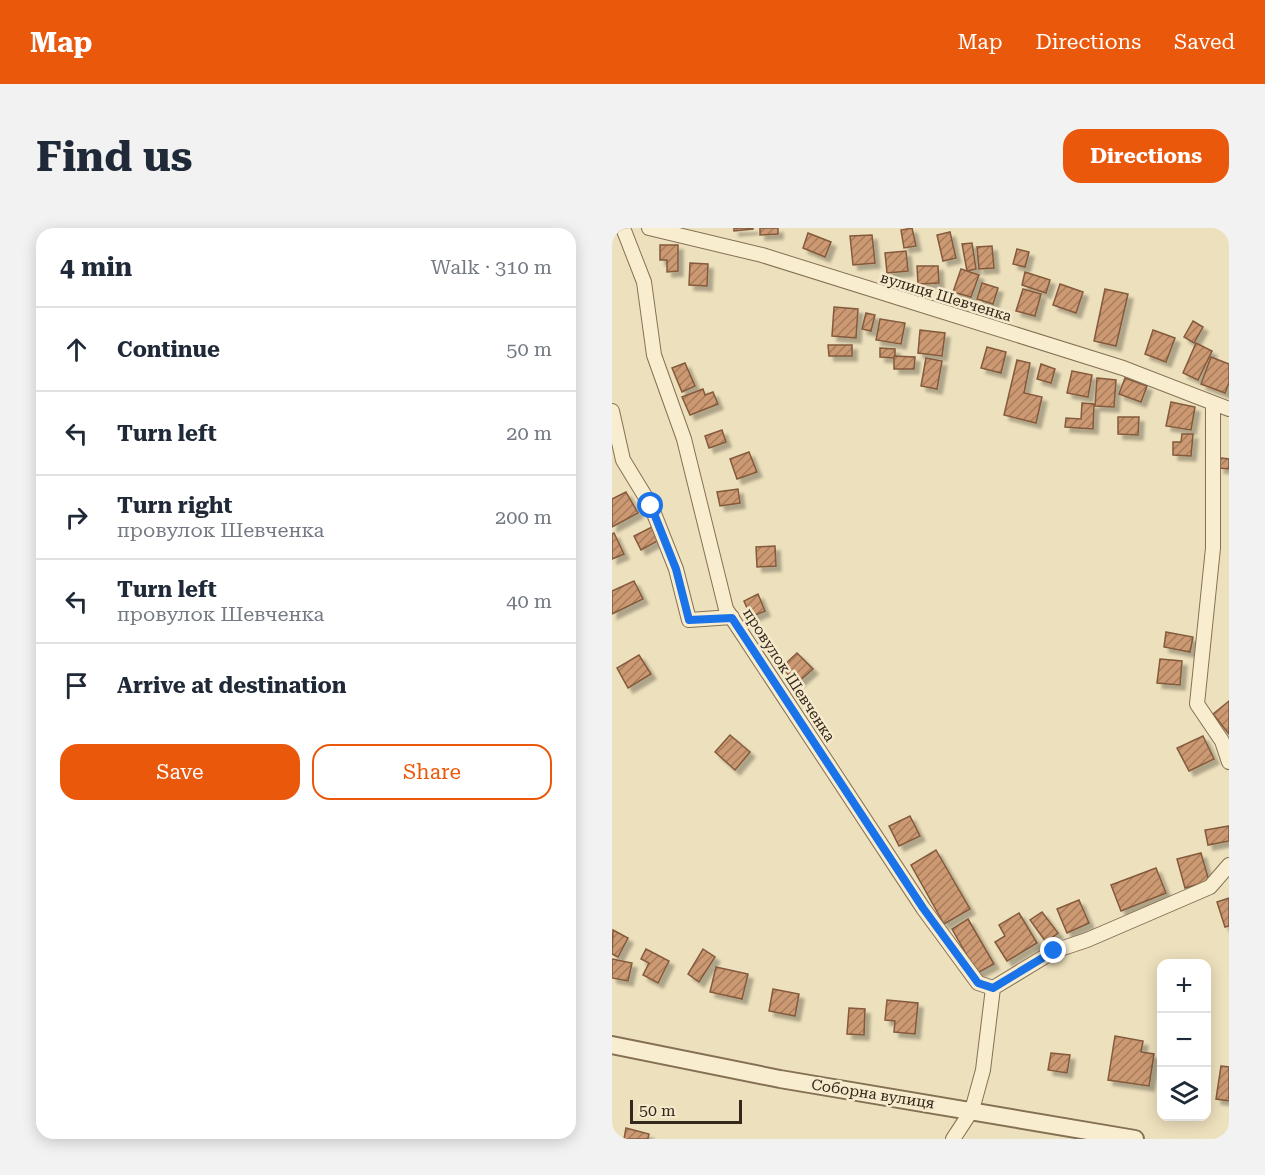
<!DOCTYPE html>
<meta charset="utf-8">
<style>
:root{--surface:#fff;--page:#f2f2f3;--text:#1f2937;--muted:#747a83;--line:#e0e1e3;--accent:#ea580c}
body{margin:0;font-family:"Roboto Serif",serif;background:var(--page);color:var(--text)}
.controls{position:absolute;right:18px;bottom:18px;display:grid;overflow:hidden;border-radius:12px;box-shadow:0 3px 15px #0003}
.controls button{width:54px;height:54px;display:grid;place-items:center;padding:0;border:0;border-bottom:2px solid var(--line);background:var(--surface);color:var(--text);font:30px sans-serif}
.scale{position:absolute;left:18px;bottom:15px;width:112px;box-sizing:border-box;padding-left:6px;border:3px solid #34271b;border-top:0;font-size:16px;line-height:21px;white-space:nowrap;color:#34271b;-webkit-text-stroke:4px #f5eacc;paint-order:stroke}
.stop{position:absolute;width:18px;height:18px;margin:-14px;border:4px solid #1a73e8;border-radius:50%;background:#fff}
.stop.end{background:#1a73e8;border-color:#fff;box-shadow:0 2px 6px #0008}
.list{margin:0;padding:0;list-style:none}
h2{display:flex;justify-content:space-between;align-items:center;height:78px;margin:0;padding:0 24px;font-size:26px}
h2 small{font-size:20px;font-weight:400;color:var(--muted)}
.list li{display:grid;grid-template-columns:39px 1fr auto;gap:18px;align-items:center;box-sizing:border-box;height:84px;padding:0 24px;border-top:2px solid var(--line)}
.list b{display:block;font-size:22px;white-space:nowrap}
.list p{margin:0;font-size:20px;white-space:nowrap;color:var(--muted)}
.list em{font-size:20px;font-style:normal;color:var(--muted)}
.actions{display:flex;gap:12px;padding:18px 24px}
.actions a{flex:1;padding:14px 0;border:2px solid var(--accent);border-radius:18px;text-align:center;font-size:21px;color:var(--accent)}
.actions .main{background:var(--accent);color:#fff}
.icon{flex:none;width:33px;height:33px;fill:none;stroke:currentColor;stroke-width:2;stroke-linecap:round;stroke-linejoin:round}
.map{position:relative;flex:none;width:617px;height:911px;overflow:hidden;border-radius:18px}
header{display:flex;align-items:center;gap:36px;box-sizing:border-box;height:84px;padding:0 30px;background:var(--accent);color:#fff}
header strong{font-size:28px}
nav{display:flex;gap:33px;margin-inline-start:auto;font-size:21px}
.intro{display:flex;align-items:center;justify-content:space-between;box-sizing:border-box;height:144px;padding:0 36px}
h1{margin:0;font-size:42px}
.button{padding:15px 27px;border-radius:18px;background:var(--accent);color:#fff;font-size:21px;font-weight:700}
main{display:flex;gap:36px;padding:0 36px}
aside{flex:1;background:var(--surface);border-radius:18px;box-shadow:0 3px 15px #0003}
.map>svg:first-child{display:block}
</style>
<header>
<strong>Map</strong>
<nav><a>Map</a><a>Directions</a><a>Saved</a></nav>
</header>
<div class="intro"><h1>Find us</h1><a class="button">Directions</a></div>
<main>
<aside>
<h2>4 min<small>Walk · 310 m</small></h2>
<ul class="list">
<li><svg class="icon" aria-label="ahead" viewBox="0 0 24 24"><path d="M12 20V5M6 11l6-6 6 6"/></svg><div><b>Continue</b></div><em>50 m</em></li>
<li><svg class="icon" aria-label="left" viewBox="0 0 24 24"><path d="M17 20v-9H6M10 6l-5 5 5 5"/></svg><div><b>Turn left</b></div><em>20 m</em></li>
<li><svg class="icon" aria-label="right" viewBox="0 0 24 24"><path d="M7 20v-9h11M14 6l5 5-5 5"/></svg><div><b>Turn right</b><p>провулок Шевченка</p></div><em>200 m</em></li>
<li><svg class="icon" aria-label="left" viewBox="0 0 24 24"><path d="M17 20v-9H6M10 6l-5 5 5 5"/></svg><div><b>Turn left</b><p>провулок Шевченка</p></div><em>40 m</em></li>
<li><svg class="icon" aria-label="arrive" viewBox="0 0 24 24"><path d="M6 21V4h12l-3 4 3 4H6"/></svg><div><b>Arrive at destination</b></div></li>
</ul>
<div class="actions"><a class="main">Save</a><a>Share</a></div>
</aside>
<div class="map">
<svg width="617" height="911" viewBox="0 0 617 911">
<defs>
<pattern id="building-hatch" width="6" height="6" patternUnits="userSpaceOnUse" patternTransform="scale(1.5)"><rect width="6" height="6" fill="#cc9972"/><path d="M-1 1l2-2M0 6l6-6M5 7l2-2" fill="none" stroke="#a67d5d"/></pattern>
<filter id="shadow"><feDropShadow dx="5" dy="5" stdDeviation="1.5" flood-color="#0004"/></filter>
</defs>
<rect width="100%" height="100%" fill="#ede0bc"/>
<g fill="url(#building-hatch)" stroke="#845a3c" stroke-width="1.5" filter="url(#shadow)">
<path d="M122 0H141V1L122 3Z"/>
<path d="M148 0H166V6L148 7Z"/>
<path d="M300 0 304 18 292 20 289 2Z"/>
<path d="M338 4 344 30 331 33 325 7Z"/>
<path d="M196 5 219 14 213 29 191 20Z"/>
<path d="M260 7 263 35 241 37 238 8Z"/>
<path d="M360 15 364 41 355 43 350 16Z"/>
<path d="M48 17H66V43L55 44V32H48Z"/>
<path d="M380 18 382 40 367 41 365 19Z"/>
<path d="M405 21 417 24 413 39 401 36Z"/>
<path d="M294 23 296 43 275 45 273 25Z"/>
<path d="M78 35 96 36 95 58 77 57Z"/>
<path d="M305 38H326L327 55 306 56Z"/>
<path d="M349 41 367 47 359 69 341 64Z"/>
<path d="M413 44 438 52 434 65 410 57Z"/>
<path d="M370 55 386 60 381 76 365 71Z"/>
<path d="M448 56 471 64 464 85 441 77Z"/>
<path d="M411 61 429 66 423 88 404 83Z"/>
<path d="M493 61 516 66 504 118 482 113Z"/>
<path d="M222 79 246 81 244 110 220 108Z"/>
<path d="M254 85 263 87 259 103 250 101Z"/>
<path d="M268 91 293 95 289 116 264 112Z"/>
<path d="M581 93 591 99 582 115 572 109Z"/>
<path d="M308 102 333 105 330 128 306 125Z"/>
<path d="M541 102 563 110 554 134 533 126Z"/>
<path d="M584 115 600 123 586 152 571 145Z"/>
<path d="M216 117H240V128H217Z"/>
<path d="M375 119 394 124 389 145 369 140Z"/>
<path d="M268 120 283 121V130L268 129Z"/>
<path d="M282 128 303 129 302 141H282Z"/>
<path d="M599 129 617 136V155L613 165 589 156Z"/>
<path d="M314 130 330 133 325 161 309 158Z"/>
<path d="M405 132 418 135 412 165 430 169 424 195 392 187Z"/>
<path d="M73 135 83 158 70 164 60 140Z"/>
<path d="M429 136 443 141 439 155 425 151Z"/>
<path d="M460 143 480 147 476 169 455 165Z"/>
<path d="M485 150 504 152 502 179 483 178Z"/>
<path d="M513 150 535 158 529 174 507 166Z"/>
<path d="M91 161 93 167 101 164 106 176 78 187 70 169Z"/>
<path d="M559 174 583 179 579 202 554 198Z"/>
<path d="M470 175 482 176 481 201 453 199 454 190 469 191Z"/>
<path d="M506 189H527L526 207 506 206Z"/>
<path d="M110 202 114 214 97 220 93 208Z"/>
<path d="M570 206H581L579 228 561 227V214H569Z"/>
<path d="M137 224 145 244 125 251 118 231Z"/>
<path d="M609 230 617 231V241L607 240Z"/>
<path d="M126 261 128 275 108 278 105 264Z"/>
<path d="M14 264 26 285 0 299V271Z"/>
<path d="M40 299 47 312 29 322 22 308Z"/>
<path d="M2 305 12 326 0 331V306Z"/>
<path d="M163 318 164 338 145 339 144 319Z"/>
<path d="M22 353 31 371 0 386V363Z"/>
<path d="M146 366 153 383 139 389 132 373Z"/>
<path d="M554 404 581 409 578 424 552 419Z"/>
<path d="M185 425 201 441 184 456 170 439Z"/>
<path d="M27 427 39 446 16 460 5 440Z"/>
<path d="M548 431 570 433 568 457 545 455Z"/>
<path d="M617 473V506L601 486Z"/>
<path d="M118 507 138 524 123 542 103 524Z"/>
<path d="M591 508 602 531 577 543 565 520Z"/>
<path d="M298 588 308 608 287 618 277 598Z"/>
<path d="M617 598V613L596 617 593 602Z"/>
<path d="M324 622 358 681 332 696 299 637Z"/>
<path d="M589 625 597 653 573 660 565 631Z"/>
<path d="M544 640 554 665 509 683 499 657Z"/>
<path d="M617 670V698L613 699 605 674Z"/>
<path d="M467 672 477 695 455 705 445 681Z"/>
<path d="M430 684 446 705 434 714 418 692Z"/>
<path d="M407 685 425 715 395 733 383 714 393 708 387 697Z"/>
<path d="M356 691 382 736 365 745 340 701Z"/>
<path d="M1 702 16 710 6 729 0 726Z"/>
<path d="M34 721 57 733 46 755 31 747 37 735 29 731Z"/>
<path d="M91 721 103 729 87 754 76 746Z"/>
<path d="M0 731 20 735 16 753 0 750Z"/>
<path d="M104 739 136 746 130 771 98 764Z"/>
<path d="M161 761 187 766 183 788 157 783Z"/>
<path d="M275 772 306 775 303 806 282 804 283 793 273 792Z"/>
<path d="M237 780 253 781 252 807 235 806Z"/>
<path d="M503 808 531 813 529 824 542 826 537 858 496 852Z"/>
<path d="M439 825 458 827 455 845 436 842Z"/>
<path d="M609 838 617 839V873L604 871Z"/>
<path d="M14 900 37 906 36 911H12Z"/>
</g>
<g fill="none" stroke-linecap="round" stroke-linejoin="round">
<g stroke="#857056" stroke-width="16">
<g id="minor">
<path d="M11 0 32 54 42 127 72 211 114 381 311 680 366 755 381 760"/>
<path d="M37 0 150 27 511 140 617 181"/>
<path d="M601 176V320L585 476 610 513 617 534"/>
<path d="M0 183 11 232 39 278 64 341 77 392 120 389"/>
<path d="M341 911 360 882 371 842 381 760 442 723 475 712 598 659 617 637"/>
</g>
</g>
<g stroke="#857056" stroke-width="20">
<path id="tertiary" d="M0 817 168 851 523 911"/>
</g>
<use href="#minor" stroke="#f9edcf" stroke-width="14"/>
<use href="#tertiary" stroke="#f9edcf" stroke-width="16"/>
</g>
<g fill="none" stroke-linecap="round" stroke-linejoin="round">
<path stroke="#1a73e8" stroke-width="8" d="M39 278 64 341 77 392 120 390 311 680 366 755 381 760 442 723"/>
</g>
<g text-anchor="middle" stroke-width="5" stroke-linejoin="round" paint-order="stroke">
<g font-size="15" fill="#34271b" stroke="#f5eacc">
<text transform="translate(334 69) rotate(17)" y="5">вулиця Шевченка</text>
<text transform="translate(177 447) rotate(57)" y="5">провулок Шевченка</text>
<text transform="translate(261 866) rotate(9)" y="5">Соборна вулиця</text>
</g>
</g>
</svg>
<div class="controls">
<button>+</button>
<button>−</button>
<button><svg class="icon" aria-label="layers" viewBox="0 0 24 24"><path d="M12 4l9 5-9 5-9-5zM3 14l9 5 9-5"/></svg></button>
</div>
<div class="scale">50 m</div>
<div class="stop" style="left:39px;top:278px"></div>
<div class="stop end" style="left:442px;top:723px"></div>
</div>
</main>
